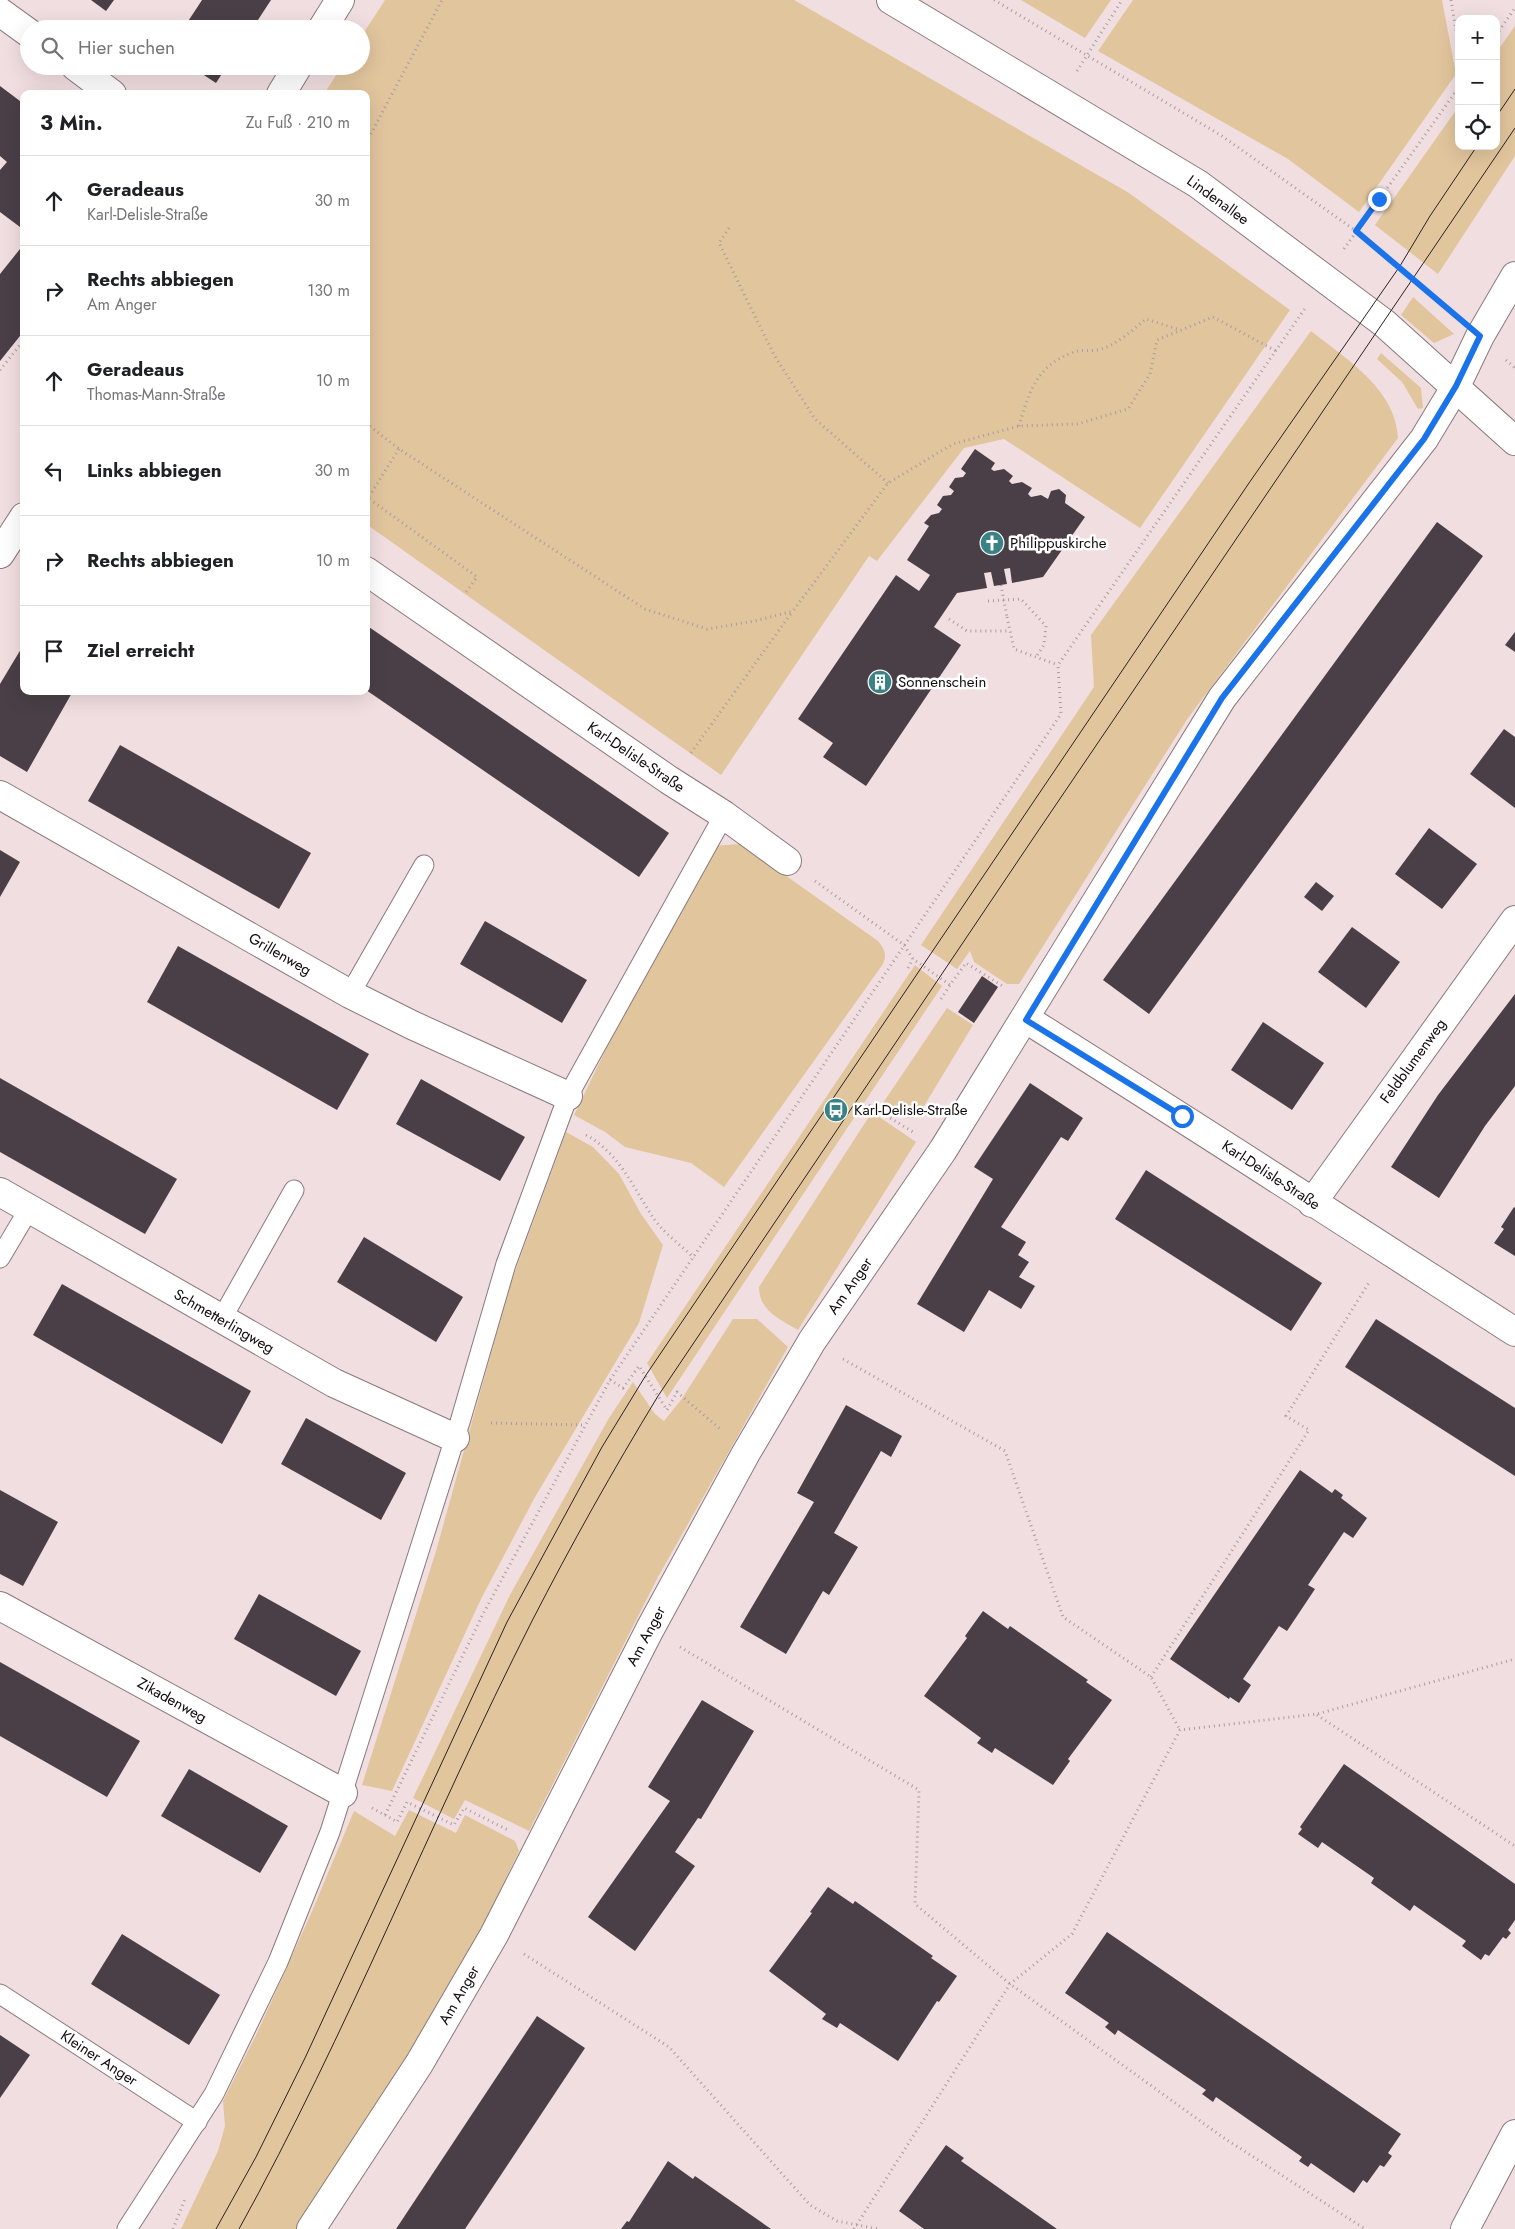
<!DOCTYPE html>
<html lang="de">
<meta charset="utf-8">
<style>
:root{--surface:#fff;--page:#f2f2f2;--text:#202124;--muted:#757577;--line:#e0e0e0}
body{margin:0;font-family:Jost,sans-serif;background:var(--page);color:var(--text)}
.controls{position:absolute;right:15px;top:15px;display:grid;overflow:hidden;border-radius:10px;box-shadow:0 5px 20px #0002}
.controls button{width:45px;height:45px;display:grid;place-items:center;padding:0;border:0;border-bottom:1px solid var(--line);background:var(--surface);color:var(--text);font:25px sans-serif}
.stop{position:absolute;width:15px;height:15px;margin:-11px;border:4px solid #1a73e8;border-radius:50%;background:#fff}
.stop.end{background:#1a73e8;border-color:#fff;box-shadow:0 1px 5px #0008}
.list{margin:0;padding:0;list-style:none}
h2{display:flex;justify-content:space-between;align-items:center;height:65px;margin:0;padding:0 20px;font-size:21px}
h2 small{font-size:16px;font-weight:400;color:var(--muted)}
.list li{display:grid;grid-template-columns:32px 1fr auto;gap:15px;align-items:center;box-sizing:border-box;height:90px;padding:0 20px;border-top:1px solid var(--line)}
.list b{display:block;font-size:19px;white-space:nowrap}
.list p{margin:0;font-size:16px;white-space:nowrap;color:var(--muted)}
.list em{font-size:16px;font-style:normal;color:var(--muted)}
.icon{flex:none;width:28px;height:28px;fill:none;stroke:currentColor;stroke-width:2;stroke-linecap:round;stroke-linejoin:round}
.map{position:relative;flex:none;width:1515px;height:2229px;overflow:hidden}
.search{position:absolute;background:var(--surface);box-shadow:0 5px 20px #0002;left:20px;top:20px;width:350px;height:55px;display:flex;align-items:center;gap:12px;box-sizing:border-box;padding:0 18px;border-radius:28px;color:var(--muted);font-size:19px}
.panel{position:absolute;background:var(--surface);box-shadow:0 5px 20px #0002;left:20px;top:90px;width:350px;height:605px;border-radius:10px}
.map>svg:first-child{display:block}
</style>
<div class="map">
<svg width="1515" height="2229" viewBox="0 0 1515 2229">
<rect width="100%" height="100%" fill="#f1dee1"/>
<g fill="#e1c59d">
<path d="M385 0H794L1129 193 1290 310 1140 528 1004 439 964 448 877 561 869 556 721 775 366 524V94H324L342 66H361V37Z"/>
<path d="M1021 0H1111L1085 38Z"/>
<path d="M1133 0H1442L1456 74 1359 212 1288 159 1098 51Z"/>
<path d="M1515 26V156L1438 274 1375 225 1459 106V146H1496V53Z"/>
<path d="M1413 297 1454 334 1434 343 1401 315Z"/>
<path d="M1311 331C1345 358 1396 389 1398 438L1188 718 1019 984H1007L974 962 970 951 957 969 921 945 1094 687 1091 635Z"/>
<path d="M1381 353 1421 388 1423 408 1418 409 1402 382 1377 359Z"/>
<path d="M741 844 878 941C885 950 887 954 883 964L724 1187 691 1163 625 1147 605 1132 574 1115 629 1002 712 846Z"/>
<path d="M915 965 942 986 667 1398 647 1363Z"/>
<path d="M947 1008 973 1025 918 1116C905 1123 893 1110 883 1103Z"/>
<path d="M872 1112 916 1142 798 1330C780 1319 759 1311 759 1287Z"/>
<path d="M566 1132 593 1147 619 1174 641 1214 663 1245 639 1323 535 1497 481 1599 392 1791 362 1785 436 1551 510 1285Z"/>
<path d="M733 1319H757L788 1347 658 1577 529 1831 465 1800 454 1819 413 1798 510 1595 609 1418 633 1382 655 1414 664 1421 681 1400Z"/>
<path d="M409 1810 456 1833 465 1815 515 1841 519 1851 484 1924 444 1999 298 2229H181L218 2151 225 2126 223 2101 258 2031 310 1916 354 1811 395 1836Z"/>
</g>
<g fill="#4a3f47">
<path d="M91 0H114L106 11Z"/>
<path d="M202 0H271L252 29H183Z"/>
<path d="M190 66H227L216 83Z"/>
<path d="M0 86 24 104V230L0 212V170L7 162 0 156Z"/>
<path d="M24 244V331L0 361V274Z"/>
<path d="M975 449 995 463 991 469 994 471 1004 469 1013 476 1009 481 1012 484 1022 482 1032 488 1028 494 1031 497 1041 495 1048 499 1051 491 1059 489 1066 495 1065 503 1085 517 1043 577 1012 583 1010 568 1004 569 1007 584 994 586 991 572 984 573 987 588 957 593 934 627 961 645 866 786 823 757 833 743 798 719 896 575 919 591 930 575 907 560 929 526 924 523 931 515 939 513 942 509 937 505 943 496 951 495 954 491 949 487 955 478 963 477 966 473 961 469Z"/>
<path d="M1437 522 1483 556 1149 1014 1103 980Z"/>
<path d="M366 625 669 833 639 877 366 690Z"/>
<path d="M1515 632V652L1505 645Z"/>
<path d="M24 644V691H73L27 772 0 756V684Z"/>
<path d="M1504 729 1515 737V808L1470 774Z"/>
<path d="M120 745 311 853 279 909 88 801Z"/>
<path d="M1429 828 1477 864 1442 909 1395 874Z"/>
<path d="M0 850 20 862 0 897Z"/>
<path d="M1316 882 1334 896 1322 911 1304 897Z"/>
<path d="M485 921 587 980 562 1023 460 964Z"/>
<path d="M1352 927 1400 962 1366 1008 1318 972Z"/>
<path d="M178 946 369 1054 337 1110 147 1002Z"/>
<path d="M982 976 998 987 974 1023 958 1012Z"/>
<path d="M1515 994V1086L1485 1126 1439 1198 1391 1167 1438 1095Z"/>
<path d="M1263 1022 1324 1063 1292 1110 1231 1070Z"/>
<path d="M0 1078 177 1179 145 1234 0 1152Z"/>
<path d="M421 1079 525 1137 500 1181 396 1124Z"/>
<path d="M1030 1083 1083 1118 1068 1141 1061 1137 1001 1227 1026 1242 1018 1255 1029 1262 1019 1277 1035 1286 1021 1309 989 1290 964 1332 917 1304 993 1179 974 1167Z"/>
<path d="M1146 1170 1322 1283 1291 1331 1115 1219Z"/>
<path d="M1514 1207 1515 1208V1256L1494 1243 1504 1229 1501 1227Z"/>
<path d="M364 1237 463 1297 436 1342 337 1282Z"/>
<path d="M62 1284 251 1391 222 1444 33 1335Z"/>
<path d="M1376 1319 1515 1408V1476L1345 1367Z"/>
<path d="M846 1405 902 1436 891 1457 881 1451 834 1533 858 1547 829 1595 823 1591 786 1654 740 1627 814 1502 797 1493Z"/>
<path d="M306 1418 406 1473 381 1520 281 1464Z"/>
<path d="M1300 1470 1332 1493 1335 1489 1343 1495 1341 1498 1367 1518 1353 1538 1344 1532 1308 1585 1315 1589 1287 1631 1279 1626 1243 1679 1251 1685 1239 1703 1230 1697 1229 1699 1170 1659Z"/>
<path d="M0 1490 58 1522 23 1586 0 1574Z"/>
<path d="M259 1594 361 1651 336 1696 234 1639Z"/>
<path d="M983 1611 1008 1629 1010 1626 1088 1680 1086 1682 1112 1700 1068 1759 1070 1761 1053 1785 995 1748 992 1753 977 1743 981 1738 924 1696 967 1638 965 1636Z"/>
<path d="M0 1662 140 1741 107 1797 0 1736Z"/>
<path d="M702 1700 754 1731 701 1819 698 1818 675 1852 695 1866 635 1951 588 1917 670 1801 648 1787Z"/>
<path d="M1344 1764 1515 1884V1920L1508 1930 1511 1933 1506 1939 1503 1937 1489 1956 1485 1954 1481 1960 1462 1946 1466 1941 1414 1905 1410 1911 1371 1883 1374 1878 1322 1842 1318 1848 1298 1834 1302 1829 1300 1827Z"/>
<path d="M189 1769 288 1826 260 1873 161 1816Z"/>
<path d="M828 1887 853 1904 855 1901 933 1956 931 1958 957 1976 939 2002 937 2001 898 2061 840 2023 837 2028 822 2019 826 2014 769 1971 812 1913 810 1912Z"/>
<path d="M1107 1932 1401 2134 1388 2153 1392 2156 1384 2167 1380 2165 1367 2183 1363 2180 1354 2193 1311 2163 1308 2167 1299 2161 1302 2157 1216 2097 1213 2102 1202 2094 1206 2090 1118 2030 1115 2035 1105 2027 1109 2023 1065 1993Z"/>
<path d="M122 1934 220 1995 189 2045 91 1984Z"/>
<path d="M537 2016 585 2048 465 2229H396Z"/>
<path d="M0 2035 30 2055 0 2098Z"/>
<path d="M946 2145 964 2158 961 2161 1057 2229H924L899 2211Z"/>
<path d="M668 2161 693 2179 695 2176 771 2229H621L627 2221 629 2222Z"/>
</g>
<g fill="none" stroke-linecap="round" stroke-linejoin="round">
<g stroke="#8a7a7c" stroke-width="21">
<g id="lane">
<path d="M350 994 424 865"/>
<path d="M0 1258 29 1209"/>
<path d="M221 1320 294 1190"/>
<path d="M0 1994 197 2122"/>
<path d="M127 2229 214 2094 278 1962 330 1832 460 1422 506 1264 568 1096 724 815"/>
</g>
</g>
<g stroke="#8a7a7c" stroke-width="30">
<g id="street">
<path d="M891 0 1198 184 1384 323 1515 441"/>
<path d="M0 12 29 33"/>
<path d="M322 29 340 0"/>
<path d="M75 66 112 94"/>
<path d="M281 94 298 66"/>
<path d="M0 554 24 517"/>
<path d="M366 571 669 780 724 815 787 861"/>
<path d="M0 795 350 994 412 1025 568 1096"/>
<path d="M1026 1019C1190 1122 1352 1227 1515 1332"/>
<path d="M0 1192 334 1383 455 1438"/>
<path d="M1312 1203 1515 920"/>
<path d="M0 1606 343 1793"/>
<path d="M311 2229 419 2064 494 1935 650 1629 746 1453 812 1341 943 1150 1222 698 1424 439 1456 386 1480 336 1515 276"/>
<path d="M1465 2229 1515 2134"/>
</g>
</g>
<g stroke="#ab9c9e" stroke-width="3" stroke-dasharray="1 4" stroke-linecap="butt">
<path d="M994 0 1222 136 1356 231 1453 313"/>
<path d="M1451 0 1459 50"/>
<path d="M1496 35 1515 8"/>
<path d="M1077 71 1122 0"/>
<path d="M366 143 442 0"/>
<path d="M729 228 719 243 774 355 815 419 888 483"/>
<path d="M1344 249 1459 87"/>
<path d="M1506 360 1515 368"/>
<path d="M0 370 24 340"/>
<path d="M366 423 399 449 645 609 707 629 755 621 793 611 888 483 953 444 1019 426 1077 424 1128 409 1150 374 1157 340 1213 317 1276 351"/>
<path d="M1019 426C1029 391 1037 365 1074 352 1082 349 1092 352 1101 349 1118 344 1132 330 1146 319L1180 330"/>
<path d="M399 449 368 498 477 577 464 595"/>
<path d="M988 601 1021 599 1046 626 1044 645 1036 657"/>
<path d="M1007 617 1014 649 1058 665"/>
<path d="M949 619 967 631H1010"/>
<path d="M691 753 792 612"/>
<path d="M815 881 904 945 913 959 950 985 966 963 1004 987"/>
<path d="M908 968 913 959"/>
<path d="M941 999 950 985"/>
<path d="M869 1105 913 1132"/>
<path d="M586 1135C619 1153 633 1187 652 1216 662 1232 681 1245 694 1258"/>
<path d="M843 1359 1005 1451 1063 1617 1151 1677 1180 1730"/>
<path d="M610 1380 623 1388 639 1366 667 1410 677 1392 720 1429"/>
<path d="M491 1423 585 1425"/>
<path d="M680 1647 919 1790 915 1904 1010 1984 1221 2136 1365 2229"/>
<path d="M1151 1677 1309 1430 1286 1416 1370 1281"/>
<path d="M1317 1715 1515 1846"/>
<path d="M372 1808 385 1815 483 1614 610 1380 1061 714 1058 665 1306 307"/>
<path d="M385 1815 397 1822 407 1802 454 1825 464 1808 508 1830"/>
<path d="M524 1954 669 2047 810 2205 837 2221 878 2229"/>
<path d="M173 2229 185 2199"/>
<path d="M854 2229 1010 1984 1072 1934 1180 1730 1317 1714 1515 1659"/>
</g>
<use href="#lane" stroke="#fff" stroke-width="19"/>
<use href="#street" stroke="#fff" stroke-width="28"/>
<g stroke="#2a2223" stroke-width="1">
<path d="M1496 117 1515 89"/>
<path d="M216 2229 256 2157 305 2058 507 1622 602 1447 646 1375 1249 483 1400 266 1430 216 1477 146"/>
<path d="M239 2229C348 2032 430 1822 532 1621 571 1545 613 1470 658 1396L1034 837 1515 128"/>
</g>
<path stroke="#ab9c9e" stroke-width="3" stroke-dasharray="1 4" stroke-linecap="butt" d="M1001 585 1007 617"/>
</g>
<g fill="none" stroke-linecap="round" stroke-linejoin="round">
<path stroke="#1a73e8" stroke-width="6" d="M1182 1116 1026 1020 1222 698 1424 439 1456 386 1480 336 1356 231 1379 199"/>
</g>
<defs>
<g id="church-disc" transform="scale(1.25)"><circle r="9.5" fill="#3a8286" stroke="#fff"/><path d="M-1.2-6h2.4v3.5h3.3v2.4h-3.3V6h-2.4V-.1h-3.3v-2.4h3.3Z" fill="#fff"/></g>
<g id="building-disc" transform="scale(1.25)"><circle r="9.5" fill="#3a8286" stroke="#fff"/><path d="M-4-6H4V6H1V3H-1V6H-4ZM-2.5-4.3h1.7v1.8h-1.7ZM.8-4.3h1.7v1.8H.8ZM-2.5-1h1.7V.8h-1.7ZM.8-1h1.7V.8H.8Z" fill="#fff"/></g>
<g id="bus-disc" transform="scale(1.25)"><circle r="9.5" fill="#3a8286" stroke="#fff"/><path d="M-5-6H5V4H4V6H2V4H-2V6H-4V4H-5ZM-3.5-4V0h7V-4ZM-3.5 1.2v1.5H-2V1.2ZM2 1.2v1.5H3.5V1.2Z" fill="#fff"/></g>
</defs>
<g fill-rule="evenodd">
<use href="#church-disc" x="992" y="543"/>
<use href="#building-disc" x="880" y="682"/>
<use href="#bus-disc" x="836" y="1110"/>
</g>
<g text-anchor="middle" stroke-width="5" stroke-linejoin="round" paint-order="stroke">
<g font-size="15" fill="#110b0c" stroke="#fff">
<text transform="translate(1218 200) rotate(36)" y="5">Lindenallee</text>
<text transform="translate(636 757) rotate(34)" y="5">Karl-Delisle-Straße</text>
<text transform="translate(280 954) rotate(30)" y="5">Grillenweg</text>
<text transform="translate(1413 1061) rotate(-54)" y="5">Feldblumenweg</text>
<text transform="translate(1271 1175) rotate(33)" y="5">Karl-Delisle-Straße</text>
<text transform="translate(850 1286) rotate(-55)" y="5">Am Anger</text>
<text transform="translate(224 1321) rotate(30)" y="5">Schmetterlingweg</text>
<text transform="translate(646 1636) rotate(-62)" y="5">Am Anger</text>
<text transform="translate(172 1700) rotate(29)" y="5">Zikadenweg</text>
<text transform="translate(459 1995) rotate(-60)" y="5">Am Anger</text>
<text transform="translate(99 2058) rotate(33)" y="5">Kleiner Anger</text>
</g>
<g font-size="15" fill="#110b0c" stroke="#fff" text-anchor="start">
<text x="1010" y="548">Philippuskirche</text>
<text x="898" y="687">Sonnenschein</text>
<text x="854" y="1115">Karl-Delisle-Straße</text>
</g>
</g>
</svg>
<div class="controls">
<button>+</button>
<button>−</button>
<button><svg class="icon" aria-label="locate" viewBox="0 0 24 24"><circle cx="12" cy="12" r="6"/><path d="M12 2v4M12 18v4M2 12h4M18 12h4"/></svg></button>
</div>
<div class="stop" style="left:1182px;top:1116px"></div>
<div class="stop end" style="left:1379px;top:199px"></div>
<div class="search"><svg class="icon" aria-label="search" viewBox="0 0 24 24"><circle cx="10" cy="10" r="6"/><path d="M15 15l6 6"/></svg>Hier suchen</div>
<section class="panel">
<h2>3 Min.<small>Zu Fuß · 210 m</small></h2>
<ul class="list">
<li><svg class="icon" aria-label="ahead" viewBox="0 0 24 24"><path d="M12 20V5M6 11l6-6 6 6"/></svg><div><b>Geradeaus</b><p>Karl-Delisle-Straße</p></div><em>30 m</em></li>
<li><svg class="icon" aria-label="right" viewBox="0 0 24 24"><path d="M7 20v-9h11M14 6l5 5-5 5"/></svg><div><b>Rechts abbiegen</b><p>Am Anger</p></div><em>130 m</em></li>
<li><svg class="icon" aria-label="ahead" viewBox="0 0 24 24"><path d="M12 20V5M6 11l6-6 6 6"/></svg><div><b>Geradeaus</b><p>Thomas-Mann-Straße</p></div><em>10 m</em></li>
<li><svg class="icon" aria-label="left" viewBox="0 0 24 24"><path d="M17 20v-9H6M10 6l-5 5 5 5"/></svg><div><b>Links abbiegen</b></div><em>30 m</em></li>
<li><svg class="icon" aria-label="right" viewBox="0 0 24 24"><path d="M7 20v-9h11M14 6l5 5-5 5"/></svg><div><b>Rechts abbiegen</b></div><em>10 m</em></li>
<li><svg class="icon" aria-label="arrive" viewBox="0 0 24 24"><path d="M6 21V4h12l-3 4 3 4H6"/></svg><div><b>Ziel erreicht</b></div></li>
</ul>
</section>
</div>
